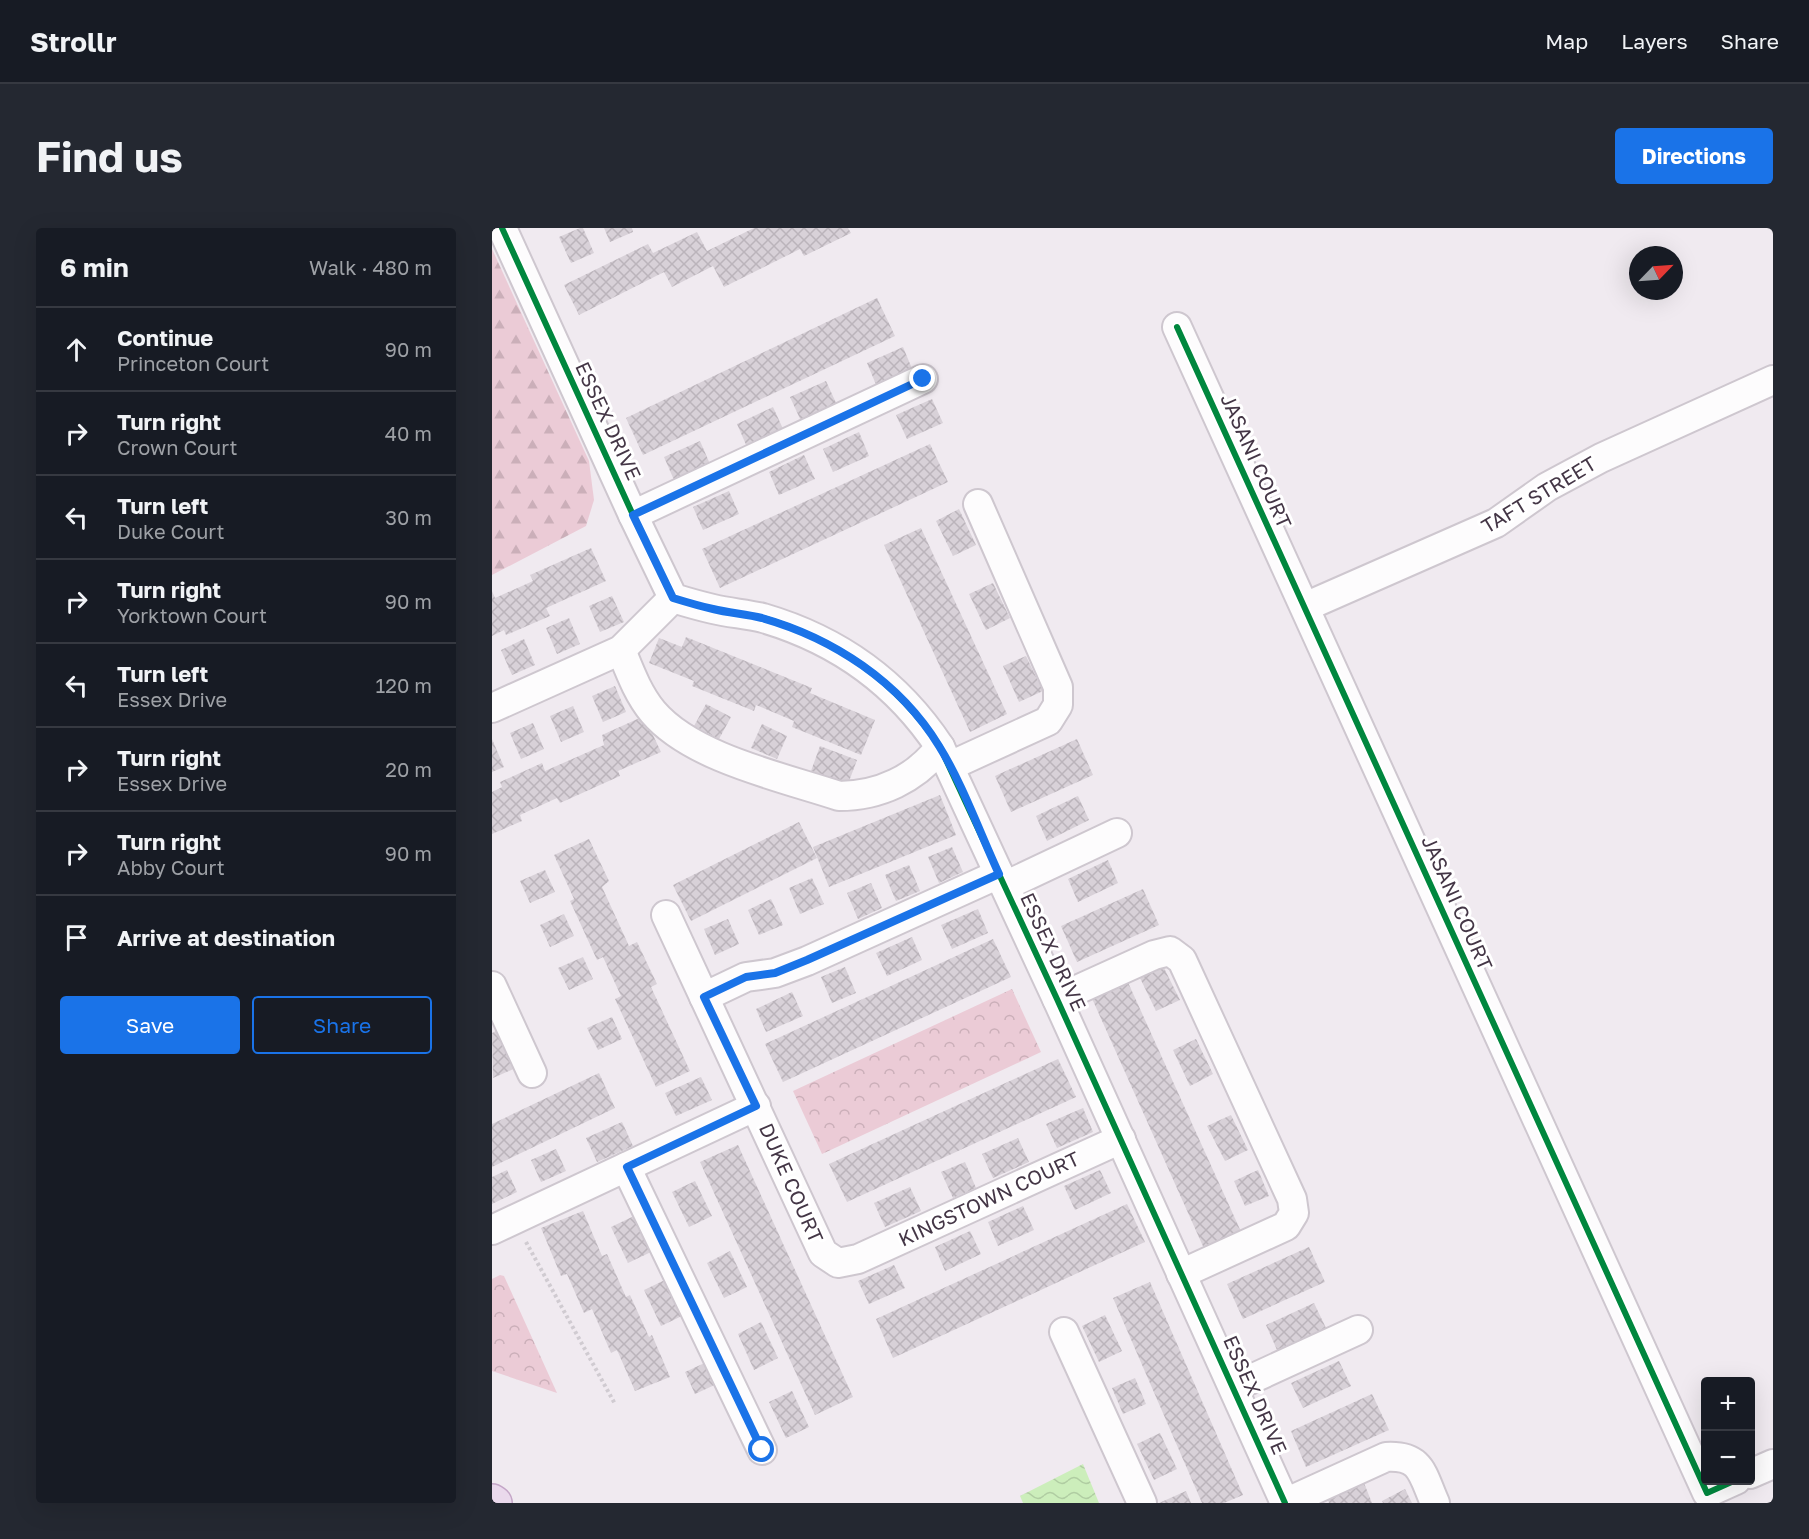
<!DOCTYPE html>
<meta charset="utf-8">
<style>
:root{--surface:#171b24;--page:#242831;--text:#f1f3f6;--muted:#9ea1a6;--line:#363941;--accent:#1a73e8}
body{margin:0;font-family:"Golos Text",sans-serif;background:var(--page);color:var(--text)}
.controls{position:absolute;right:18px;bottom:18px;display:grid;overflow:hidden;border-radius:6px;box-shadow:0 6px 24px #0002}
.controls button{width:54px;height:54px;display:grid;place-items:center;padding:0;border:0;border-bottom:2px solid var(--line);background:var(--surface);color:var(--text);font:30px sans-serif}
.compass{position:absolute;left:1137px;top:18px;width:54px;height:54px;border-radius:50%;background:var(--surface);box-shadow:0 6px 24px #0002;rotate:65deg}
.stop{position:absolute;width:18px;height:18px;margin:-14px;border:4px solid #1a73e8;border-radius:50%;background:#fff}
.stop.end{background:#1a73e8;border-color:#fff;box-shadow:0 2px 6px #0008}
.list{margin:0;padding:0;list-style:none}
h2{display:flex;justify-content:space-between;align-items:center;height:78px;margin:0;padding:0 24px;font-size:26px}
h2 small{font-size:20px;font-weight:400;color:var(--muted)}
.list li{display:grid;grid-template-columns:39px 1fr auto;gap:18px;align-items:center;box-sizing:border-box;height:84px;padding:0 24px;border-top:2px solid var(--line)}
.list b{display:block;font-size:22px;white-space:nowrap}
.list p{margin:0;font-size:20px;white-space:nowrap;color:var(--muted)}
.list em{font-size:20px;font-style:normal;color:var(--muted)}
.actions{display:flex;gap:12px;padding:18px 24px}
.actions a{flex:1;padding:14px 0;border:2px solid var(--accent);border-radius:6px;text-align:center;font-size:21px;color:var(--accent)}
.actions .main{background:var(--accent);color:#fff}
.icon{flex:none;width:33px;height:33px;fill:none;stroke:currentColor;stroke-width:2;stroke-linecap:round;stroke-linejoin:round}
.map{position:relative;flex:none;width:1281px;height:1275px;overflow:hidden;border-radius:6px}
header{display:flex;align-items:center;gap:36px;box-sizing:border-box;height:84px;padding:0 30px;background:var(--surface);border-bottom:2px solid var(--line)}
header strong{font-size:28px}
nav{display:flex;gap:33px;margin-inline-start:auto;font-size:21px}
.intro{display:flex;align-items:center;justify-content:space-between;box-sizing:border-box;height:144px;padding:0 36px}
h1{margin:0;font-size:42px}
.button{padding:15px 27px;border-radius:6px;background:var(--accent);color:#fff;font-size:21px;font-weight:700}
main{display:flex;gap:36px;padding:0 36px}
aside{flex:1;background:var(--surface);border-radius:6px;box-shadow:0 6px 24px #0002}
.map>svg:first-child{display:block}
</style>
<header>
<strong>Strollr</strong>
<nav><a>Map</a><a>Layers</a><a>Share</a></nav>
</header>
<div class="intro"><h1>Find us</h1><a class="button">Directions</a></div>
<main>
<aside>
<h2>6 min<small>Walk · 480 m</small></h2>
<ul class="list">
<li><svg class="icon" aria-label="ahead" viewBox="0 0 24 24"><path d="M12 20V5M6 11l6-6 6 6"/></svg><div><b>Continue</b><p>Princeton Court</p></div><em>90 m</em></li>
<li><svg class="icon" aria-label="right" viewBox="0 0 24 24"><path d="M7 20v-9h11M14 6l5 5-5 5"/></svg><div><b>Turn right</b><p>Crown Court</p></div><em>40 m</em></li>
<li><svg class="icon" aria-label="left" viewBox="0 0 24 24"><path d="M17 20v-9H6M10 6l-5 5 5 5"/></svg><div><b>Turn left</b><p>Duke Court</p></div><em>30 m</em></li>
<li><svg class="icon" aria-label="right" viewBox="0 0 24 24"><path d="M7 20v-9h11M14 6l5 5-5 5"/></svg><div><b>Turn right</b><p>Yorktown Court</p></div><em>90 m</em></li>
<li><svg class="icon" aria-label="left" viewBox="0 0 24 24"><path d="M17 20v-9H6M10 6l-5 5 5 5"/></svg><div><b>Turn left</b><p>Essex Drive</p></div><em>120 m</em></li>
<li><svg class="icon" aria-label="right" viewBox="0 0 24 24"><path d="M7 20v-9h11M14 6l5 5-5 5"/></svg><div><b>Turn right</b><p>Essex Drive</p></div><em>20 m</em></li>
<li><svg class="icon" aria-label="right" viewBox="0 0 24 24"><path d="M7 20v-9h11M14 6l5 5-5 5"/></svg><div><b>Turn right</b><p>Abby Court</p></div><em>90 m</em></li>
<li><svg class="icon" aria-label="arrive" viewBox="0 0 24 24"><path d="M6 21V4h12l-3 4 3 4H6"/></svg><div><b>Arrive at destination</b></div></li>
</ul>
<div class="actions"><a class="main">Save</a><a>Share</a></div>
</aside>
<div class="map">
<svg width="1281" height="1275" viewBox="0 0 1281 1275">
<defs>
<pattern id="forest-firs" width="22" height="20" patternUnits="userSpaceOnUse" patternTransform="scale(1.5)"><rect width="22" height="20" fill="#ebcbd6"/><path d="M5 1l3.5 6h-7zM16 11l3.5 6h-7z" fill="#cbafb9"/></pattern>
<pattern id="park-crowns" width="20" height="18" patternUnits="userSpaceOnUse" patternTransform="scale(1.5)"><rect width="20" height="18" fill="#ebcbd6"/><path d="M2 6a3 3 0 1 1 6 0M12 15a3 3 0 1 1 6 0" fill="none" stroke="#cbafb9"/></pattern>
<pattern id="water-waves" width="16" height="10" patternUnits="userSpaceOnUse" patternTransform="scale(1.5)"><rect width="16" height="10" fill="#ceb"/><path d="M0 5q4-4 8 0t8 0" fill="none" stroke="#b0cda2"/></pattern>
<pattern id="building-cross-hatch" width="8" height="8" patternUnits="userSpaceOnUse" patternTransform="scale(1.5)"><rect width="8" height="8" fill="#d8d1d8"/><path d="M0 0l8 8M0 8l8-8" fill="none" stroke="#bbb4bb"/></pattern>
</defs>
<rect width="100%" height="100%" fill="#f0eaf0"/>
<path fill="url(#forest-firs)" d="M0 21 97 233 102 272 94 298 0 347Z"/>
<g fill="url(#park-crowns)">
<path d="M520 761 549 824 330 926 301 863Z"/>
<path d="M8 1047 12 1048 65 1165 0 1143V1051Z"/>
</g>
<path fill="url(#water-waves)" d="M591 1236 607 1275H531L528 1268Z"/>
<g fill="url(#building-cross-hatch)">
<path d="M88 0H91L102 25 79 35 67 9Z"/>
<path d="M112 0H140L141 4 118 14Z"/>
<path d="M262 0H356L359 5 312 28 308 21 232 59 221 38 180 59 172 44 87 87 72 57 156 16 161 25 205 4 215 23Z"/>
<path d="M385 70 403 108 151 227 134 190Z"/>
<path d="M411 119 421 143 385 159 375 135Z"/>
<path d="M334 153 345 177 309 193 298 169Z"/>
<path d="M440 171 451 195 415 211 404 187Z"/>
<path d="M281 179 292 203 255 219 245 196Z"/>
<path d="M367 204 377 228 341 244 331 221Z"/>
<path d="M208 213 218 236 182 252 172 229Z"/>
<path d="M438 216 456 254 228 360 210 321Z"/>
<path d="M312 227 323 251 287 267 277 244Z"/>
<path d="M237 263 247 286 211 302 201 279Z"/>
<path d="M467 281 484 317 461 328 444 293Z"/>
<path d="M429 300 515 486 478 504 392 317Z"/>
<path d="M99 320 114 353 54 380 58 388 14 407 12 402 0 408V363L3 370 41 353 38 347Z"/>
<path d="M501 355 518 390 494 402 477 366Z"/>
<path d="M120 368 132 394 108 404 97 378Z"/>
<path d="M77 390 88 416 65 426 54 400Z"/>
<path d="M194 409 320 460 318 465 383 492 369 527 300 499 302 493 264 477 262 483 200 458 202 453 157 435 167 410 190 419Z"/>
<path d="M32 411 43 437 20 447 9 422Z"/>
<path d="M534 428 551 463 527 474 511 438Z"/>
<path d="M123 458 134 484 111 494 100 468Z"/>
<path d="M214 476 239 489 227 511 202 498Z"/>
<path d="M81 478 92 504 69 514 58 488Z"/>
<path d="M152 488 169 524 126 543 128 548 68 575 65 570 28 587 30 593 0 606V564L10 559 8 554 50 535 53 543 112 517 110 507Z"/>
<path d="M41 495 52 521 29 531 18 505Z"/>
<path d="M270 496 295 508 285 531 259 520Z"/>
<path d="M0 511 12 539 0 544Z"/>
<path d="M585 511 601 547 519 584 503 548Z"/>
<path d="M328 518 365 532 356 556 319 543Z"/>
<path d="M448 567 464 607 337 659 321 619Z"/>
<path d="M586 568 597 592 555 613 544 588Z"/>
<path d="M307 594 325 630 199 693 181 657Z"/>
<path d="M97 611 117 653 110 659 137 718 145 714 165 756 159 759 198 843 164 859 123 771 129 768 111 729 105 732 78 673 82 671 62 627Z"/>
<path d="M460 619 471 644 447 655 436 629Z"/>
<path d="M616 632 626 655 586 674 576 651Z"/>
<path d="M417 637 428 663 404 673 393 647Z"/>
<path d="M53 642 63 664 38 675 28 653Z"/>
<path d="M320 650 332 676 308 686 297 660Z"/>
<path d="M379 655 390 680 366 691 355 665Z"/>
<path d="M651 661 667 697 585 734 569 698Z"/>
<path d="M279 671 291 697 267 707 256 682Z"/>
<path d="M486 681 496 705 460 721 449 697Z"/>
<path d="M72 686 82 708 58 719 48 697Z"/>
<path d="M236 691 247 716 223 727 212 701Z"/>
<path d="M420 709 430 732 395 748 384 725Z"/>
<path d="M501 711 519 749 291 854 273 816Z"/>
<path d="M91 729 101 751 77 762 66 740Z"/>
<path d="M670 736 688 772 664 783 647 748Z"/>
<path d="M353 739 364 765 340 775 329 749Z"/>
<path d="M634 750 751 1008 714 1025 598 766Z"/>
<path d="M300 764 311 788 274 804 264 781Z"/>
<path d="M120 789 130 811 106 822 95 800Z"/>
<path d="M8 801 26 839 1 850 0 805Z"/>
<path d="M704 811 721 846 698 858 681 822Z"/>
<path d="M566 831 584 869 355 974 337 936Z"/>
<path d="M107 845 123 880 0 939V896Z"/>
<path d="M209 849 220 872 184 888 173 865Z"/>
<path d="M591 880 601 904 565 920 554 896Z"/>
<path d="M739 887 756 922 733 933 715 898Z"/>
<path d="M130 894 141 918 105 934 94 910Z"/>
<path d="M526 910 537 934 501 950 490 926Z"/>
<path d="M246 917 361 1169 323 1187 208 934Z"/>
<path d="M64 921 74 943 49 954 39 932Z"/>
<path d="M473 934 484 960 461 970 449 944Z"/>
<path d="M15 942 25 964 0 976V949Z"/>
<path d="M608 942 619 965 583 982 572 958Z"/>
<path d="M766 942 777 968 753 978 742 953Z"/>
<path d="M203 953 220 988 197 999 180 964Z"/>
<path d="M418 959 429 983 393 999 382 975Z"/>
<path d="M635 976 653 1014 401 1130 384 1091Z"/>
<path d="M531 978 542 1002 506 1018 496 994Z"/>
<path d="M91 983 110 1028 115 1026 134 1069 138 1067 157 1109 160 1107 178 1149 143 1163 125 1122 119 1125 100 1081 92 1085 75 1046 69 1048 49 1000Z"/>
<path d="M142 988 159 1024 136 1035 119 999Z"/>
<path d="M478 1003 489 1026 453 1043 443 1019Z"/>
<path d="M817 1019 833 1054 751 1091 735 1056Z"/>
<path d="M238 1023 255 1059 232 1070 215 1035Z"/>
<path d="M402 1037 413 1060 377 1076 366 1053Z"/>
<path d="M175 1051 192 1087 169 1098 152 1062Z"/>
<path d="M658 1054 751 1267 732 1275H710L621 1070Z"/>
<path d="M822 1075 834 1100 785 1122 774 1097Z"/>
<path d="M613 1087 630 1123 607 1134 590 1098Z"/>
<path d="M269 1094 286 1130 262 1142 246 1106Z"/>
<path d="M217 1133 227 1155 203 1166 193 1144Z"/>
<path d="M847 1133 859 1158 811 1180 799 1155Z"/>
<path d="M643 1150 654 1176 631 1186 620 1160Z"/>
<path d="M300 1163 317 1199 294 1210 277 1174Z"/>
<path d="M880 1166 897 1202 814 1239 799 1203Z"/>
<path d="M668 1205 685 1241 662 1252 645 1216Z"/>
<path d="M872 1255 880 1275H837L835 1270Z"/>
<path d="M913 1261 920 1275H891L890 1273Z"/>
<path d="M694 1263 699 1275H667Z"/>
</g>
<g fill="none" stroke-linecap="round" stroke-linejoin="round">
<g stroke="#cec7cf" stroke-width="32">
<g id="minor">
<path d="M10 0 141 287 181 370C194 374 208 378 221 381 237 385 255 386 271 390 346 412 405 454 448 519L565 771 793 1275"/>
<path d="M685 99 1215 1265 1244 1252"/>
<path d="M141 287 431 151"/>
<path d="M813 379 1004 295 1055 259 1109 230 1281 152"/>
<path d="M129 422C138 444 146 466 161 484 200 530 290 549 347 568 387 568 424 551 448 519"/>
<path d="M0 480 129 422 181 370"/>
<path d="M458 538 556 493 566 477V459L486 276"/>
<path d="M513 658 625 605"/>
<path d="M174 687 331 1025 346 1035 366 1031 629 911"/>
<path d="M0 758 40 845"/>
<path d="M212 769 254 749 283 745 315 733 507 646"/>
<path d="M565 771 662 727 678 723 690 732 800 971 802 985 794 998 689 1046"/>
<path d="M134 939 270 1222"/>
<path d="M0 1002 264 878"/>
<path d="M572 1104 650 1275"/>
<path d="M742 1159 866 1102"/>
<path d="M1258 1246 1281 1236"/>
<path d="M793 1275 894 1229C930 1227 930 1246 943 1275"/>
</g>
</g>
<g stroke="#c4a6c7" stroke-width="36">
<path id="highway" d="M0 1273 3 1275"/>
</g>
<path stroke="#d0cbd1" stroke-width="4" stroke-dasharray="3 3" stroke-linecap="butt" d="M34 1014 123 1176"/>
<use href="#minor" stroke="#fdfcfd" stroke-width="28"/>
<use href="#highway" stroke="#ead9ec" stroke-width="33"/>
<g stroke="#fff" stroke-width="10">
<g id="cycleway">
<path d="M10 0 141 287 181 370C194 374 208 378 221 381 237 385 255 386 271 390 346 412 405 454 448 519L565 771 793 1275"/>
<path d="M685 99 1215 1265 1244 1252"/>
</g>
</g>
<use href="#cycleway" stroke="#00873e" stroke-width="6"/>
</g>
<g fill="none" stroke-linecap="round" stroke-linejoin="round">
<path stroke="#1a73e8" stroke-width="8" d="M270 1222 135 939 264 878 212 769 254 749 283 745 315 732 507 646C488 605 470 555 447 518 408 454 341 410 270 390 254 386 237 385 221 381 207 378 194 374 181 370L141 287 431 151"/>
</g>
<g text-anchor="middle" stroke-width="6" stroke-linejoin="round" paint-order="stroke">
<g font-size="20" fill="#443646" stroke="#fff">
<text transform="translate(116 193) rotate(65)" y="7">ESSEX DRIVE</text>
<text transform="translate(764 233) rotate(66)" y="7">JASANI COURT</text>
<text transform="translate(1047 267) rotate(-31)" y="7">TAFT STREET</text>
<text transform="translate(965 675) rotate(66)" y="7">JASANI COURT</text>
<text transform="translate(561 724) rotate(65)" y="7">ESSEX DRIVE</text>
<text transform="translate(299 955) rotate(66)" y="7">DUKE COURT</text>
<text transform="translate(497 971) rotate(-25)" y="7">KINGSTOWN COURT</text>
<text transform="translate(763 1167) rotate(66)" y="7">ESSEX DRIVE</text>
</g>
</g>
</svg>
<div class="controls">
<button>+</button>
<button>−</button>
</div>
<svg class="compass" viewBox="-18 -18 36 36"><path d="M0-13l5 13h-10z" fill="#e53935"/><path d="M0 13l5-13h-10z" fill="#9ea1a6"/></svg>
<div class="stop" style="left:270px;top:1222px"></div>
<div class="stop end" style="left:431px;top:151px"></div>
</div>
</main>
